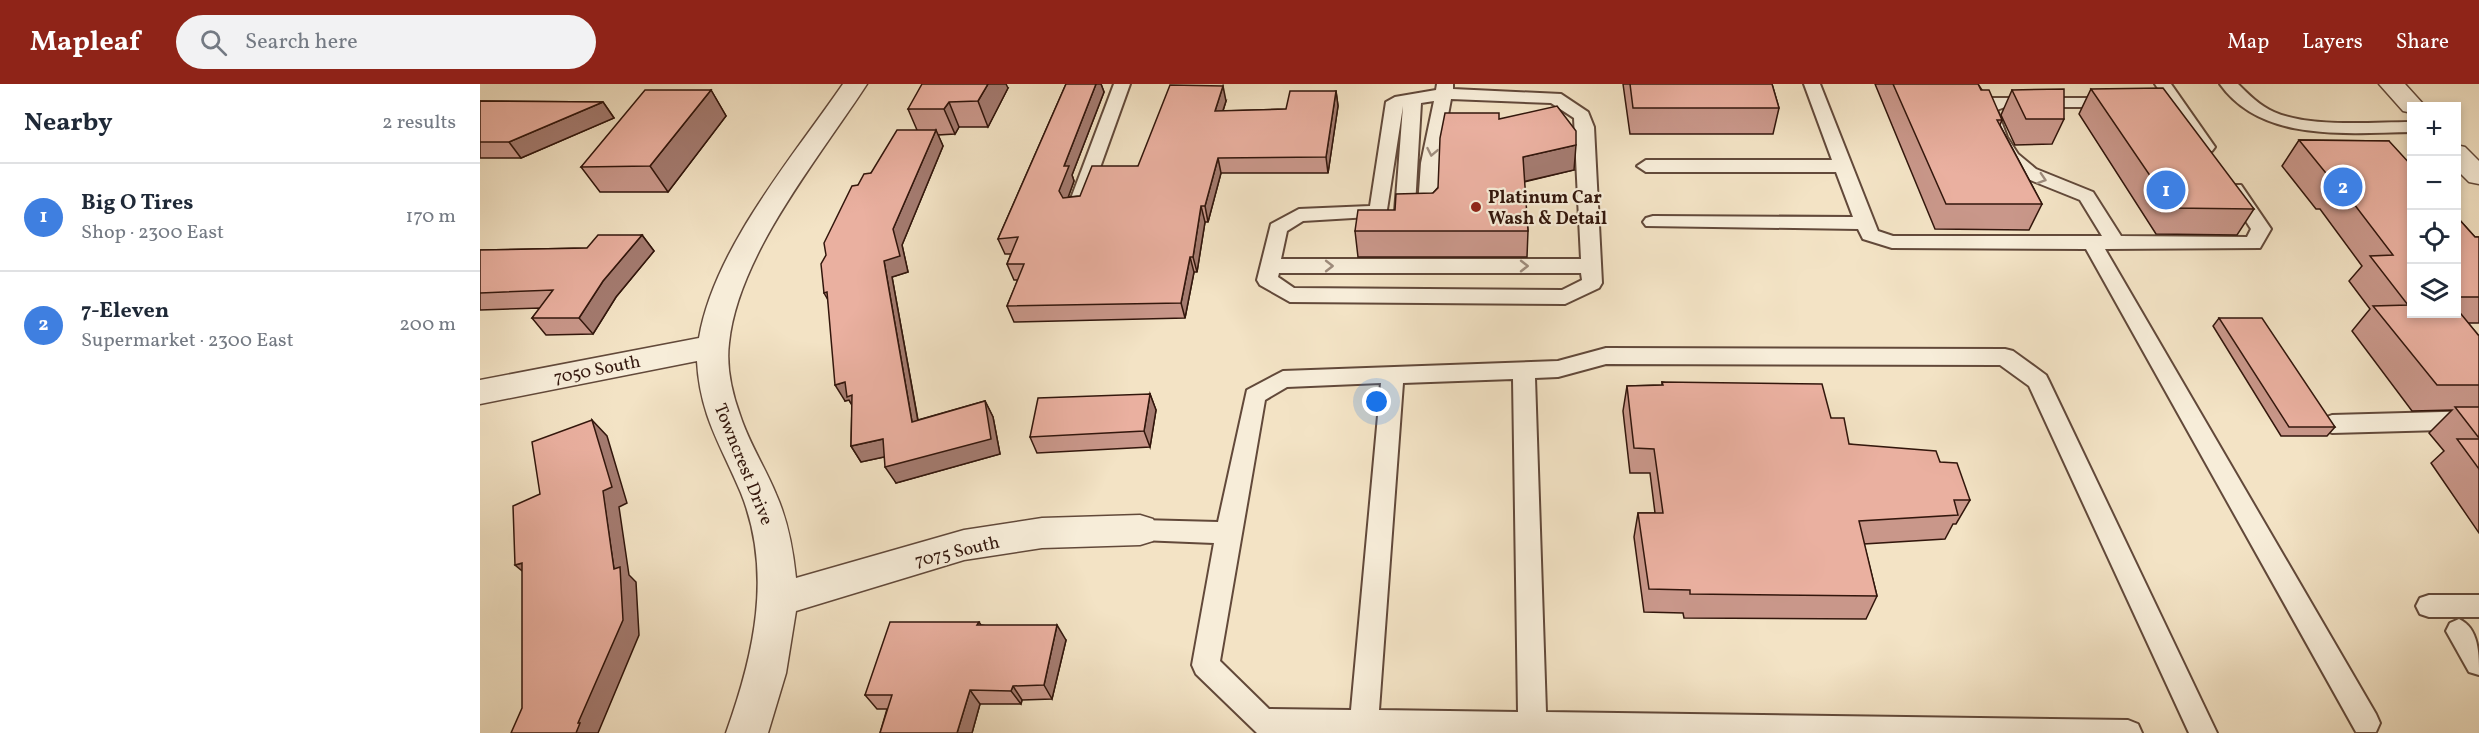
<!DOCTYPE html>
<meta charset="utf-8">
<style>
:root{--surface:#fff;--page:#f2f2f3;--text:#1f2937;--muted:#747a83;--line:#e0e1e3;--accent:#8f2418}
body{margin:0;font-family:Vollkorn,serif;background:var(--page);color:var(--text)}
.controls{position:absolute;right:18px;top:18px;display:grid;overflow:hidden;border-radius:0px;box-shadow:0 3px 9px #0003}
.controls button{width:54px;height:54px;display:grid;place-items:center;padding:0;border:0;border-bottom:2px solid var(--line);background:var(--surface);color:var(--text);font:30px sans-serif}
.you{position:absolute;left:897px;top:318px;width:21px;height:21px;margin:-15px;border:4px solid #fff;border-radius:50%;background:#1a73e8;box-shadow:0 0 0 9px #1a73e833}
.badge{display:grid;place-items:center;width:39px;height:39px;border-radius:50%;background:var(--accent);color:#fff;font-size:20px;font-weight:700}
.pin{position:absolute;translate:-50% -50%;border:3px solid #fff;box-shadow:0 2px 6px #0006}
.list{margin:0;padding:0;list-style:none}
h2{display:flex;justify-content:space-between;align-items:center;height:78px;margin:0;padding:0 24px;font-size:26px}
h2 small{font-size:20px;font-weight:400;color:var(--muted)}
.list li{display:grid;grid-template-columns:39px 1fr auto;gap:18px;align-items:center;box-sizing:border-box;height:108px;padding:0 24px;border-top:2px solid var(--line)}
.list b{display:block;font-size:22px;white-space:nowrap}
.list p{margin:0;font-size:20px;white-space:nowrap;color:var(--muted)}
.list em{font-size:20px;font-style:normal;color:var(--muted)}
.icon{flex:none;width:33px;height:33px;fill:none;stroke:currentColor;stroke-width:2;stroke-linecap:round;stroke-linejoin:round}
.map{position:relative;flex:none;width:1999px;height:649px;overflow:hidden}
header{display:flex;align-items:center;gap:36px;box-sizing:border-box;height:84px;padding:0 30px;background:var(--accent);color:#fff}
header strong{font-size:28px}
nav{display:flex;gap:33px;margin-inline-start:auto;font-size:21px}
.search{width:420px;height:54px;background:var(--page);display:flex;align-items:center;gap:15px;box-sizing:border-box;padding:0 21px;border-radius:33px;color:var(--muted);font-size:22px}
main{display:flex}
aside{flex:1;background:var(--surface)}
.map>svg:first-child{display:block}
</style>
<header>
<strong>Mapleaf</strong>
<div class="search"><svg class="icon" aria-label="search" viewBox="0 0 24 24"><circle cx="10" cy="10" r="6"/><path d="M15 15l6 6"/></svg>Search here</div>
<nav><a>Map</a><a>Layers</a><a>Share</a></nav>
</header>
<main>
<aside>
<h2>Nearby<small>2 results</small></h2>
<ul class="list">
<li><span class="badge" style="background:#3f7fe0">1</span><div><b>Big O Tires</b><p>Shop · 2300 East</p></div><em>170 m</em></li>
<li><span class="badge" style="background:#3f7fe0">2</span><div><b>7-Eleven</b><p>Supermarket · 2300 East</p></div><em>200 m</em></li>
</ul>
</aside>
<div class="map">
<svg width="1999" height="649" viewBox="0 0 1999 649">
<rect width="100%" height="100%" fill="#f3e3c5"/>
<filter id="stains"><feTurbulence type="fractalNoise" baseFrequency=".00333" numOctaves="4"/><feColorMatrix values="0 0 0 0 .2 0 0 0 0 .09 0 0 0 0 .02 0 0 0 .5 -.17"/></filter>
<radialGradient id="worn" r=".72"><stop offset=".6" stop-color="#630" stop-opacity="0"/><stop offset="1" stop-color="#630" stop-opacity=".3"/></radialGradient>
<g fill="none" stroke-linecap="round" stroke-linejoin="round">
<g stroke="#62493a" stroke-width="4">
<g id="service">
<path d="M634 0H650L608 117 599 123 592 121 590 117Z"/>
<path d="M957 0H973V5L1081 10 1108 28 1114 43 1122 199 1119 204 1085 220 810 218 780 201 777 196 791 140 819 125 890 122 906 18 915 13 956 6ZM971 15 1071 19 1094 34 1101 175H801L807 147 823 137 906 132 923 22 915 128 918 132H954L957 128 959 79ZM954 17 941 79 938 122H935L941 19ZM799 189H1101L1102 196 1082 206 814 204 798 193Z"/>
<path d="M1324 0H1340L1398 147 1413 152H1622L1600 116 1543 93 1525 78 1509 53 1499 26 1507 15 1513 14H1642L1645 18 1636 23H1525L1517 26 1527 53 1538 70 1556 85 1613 108 1641 152 1767 153 1771 145 1745 105 1747 101H1761L1791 145 1780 164 1625 165 1896 630 1900 639 1896 648H1876L1606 165 1412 164 1383 155 1378 145 1166 142 1163 138 1166 134 1173 132 1373 133 1356 88H1166L1157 82 1166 76H1352Z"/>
<path d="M1675 0H1691L1735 63 1732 67H1720Z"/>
<path d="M1740 0H1758C1768 10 1780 22 1794 28 1830 44 1892 38 1932 38V48C1868 49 1782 59 1740 0Z"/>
<path d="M1126 264 1525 265 1533 267 1566 291 1569 297 1737 649H1709L1549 302 1520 281 1126 280 1078 293 1055 294 1066 628 1648 636 1658 640 1662 649H777L716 590 712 581 734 459 660 456 651 453 648 446 651 439 660 436 738 438 767 306 803 287 1078 277ZM1033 295 1038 628 899 626 923 299ZM901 299 871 626 789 625 740 577 785 316 807 303Z"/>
<path d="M1999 327V345L1852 349 1844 346 1841 340 1844 334 1852 331Z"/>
<path d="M1949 511H1999V533H1949L1940 530 1936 522 1940 514Z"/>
<path d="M1979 535C1999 544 1999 570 1999 591L1989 588 1966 547 1970 539Z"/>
</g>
</g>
<g stroke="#62493a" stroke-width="3">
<path id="minor" d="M363 0H387C339 74 258 171 249 259 246 283 252 309 260 331 269 359 285 383 296 410 308 437 313 465 316 494L484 446 562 434 660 431 673 435 678 446 673 457 660 461 562 464 484 476 316 527 306 589 288 649H246C274 571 293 489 261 409 241 361 220 332 217 277L0 320V296L219 254C234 165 312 74 363 0Z"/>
</g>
<g stroke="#62493a" stroke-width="3">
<g id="tertiary">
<path d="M1899 0H1925L1945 22H1932V29L1923 27Z"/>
<path d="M1976 61 1985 63 1999 77V100L1989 98 1976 85Z"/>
</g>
</g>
<use href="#service" fill="#f7edd9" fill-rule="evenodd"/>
<use href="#minor" fill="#f7edd9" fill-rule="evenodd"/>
<use href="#tertiary" fill="#f7edd9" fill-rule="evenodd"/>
</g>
<g fill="#c9978a" stroke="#32160c" stroke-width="1.5">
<path d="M586 0H621L624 8 592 91 594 97 588 113 600 112 658 82 746 17 743 27 806 25 856 7 858 22 848 89H741L728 138H725L717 188H714L705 234 534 238 527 222 538 196H534L527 180 531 170H525L518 155Z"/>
<path d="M1143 0H1292L1299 24 1293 50H1150Z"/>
<path d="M1395 0H1498L1522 36 1520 41 1562 120 1549 146 1455 145Z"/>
<path d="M528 4 508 43H479L475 50 458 51 463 62 422 161 428 188 412 193 438 336 505 317 513 333 520 370 416 399 404 373 381 378 371 362 372 321 369 316 365 317 348 216 344 209 378 101 437 46 428 25Z"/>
<path d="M1611 5 1774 125 1757 151 1676 150 1599 30Z"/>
<path d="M231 6 246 32 188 108H120L101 83Z"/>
<path d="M1532 6 1584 35 1572 60 1535 61 1521 31Z"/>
<path d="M0 17 123 18 134 34 41 74H0Z"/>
<path d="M1019 35 1094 86 1044 98 1048 147 1047 173H878L875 147 915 126 953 109Z"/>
<path d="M1819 56 1909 57 1932 230H1977V133L1995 153H1999V239H1988L1999 252V449L1951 379 1964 367 1949 349 1972 326 1932 327 1872 247 1890 225 1869 197 1882 182 1840 125H1836L1802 82Z"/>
<path d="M162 151 174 167 136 213 113 250 66 251 52 234 60 224 0 226V166L107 164Z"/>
<path d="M1739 234 1855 343 1847 352H1801L1733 242Z"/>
<path d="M1182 298 1351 334 1369 360 1460 378 1490 416 1476 440H1473L1465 455 1384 460 1397 512 1386 535 1204 534 1203 529 1164 528 1154 453 1158 429H1175L1170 389H1150L1143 327 1147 302 1182 301Z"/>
<path d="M670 310 676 326 670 363 557 369 550 353Z"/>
<path d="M499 538 501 541 586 556 572 615 542 616 541 620H500L492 649H400L407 625H397L385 611Z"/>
</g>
<g fill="#a47b70" stroke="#32160c" stroke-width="1.5">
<path d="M508 0H526L528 4 508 43 498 17Z"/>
<path d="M616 0H621L624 8 592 91 594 97 585 122 579 107 584 82Z"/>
<path d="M743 2 746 17 738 42 735 27Z"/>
<path d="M231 6 246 32 188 108 170 82Z"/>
<path d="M856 7 858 22 848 89 846 73Z"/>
<path d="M123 18 134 34 41 74 29 58Z"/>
<path d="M469 18 479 43 475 50 464 25Z"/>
<path d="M456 46 463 62 422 161 428 188 412 193 441 354 432 338 404 177 413 145Z"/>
<path d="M1096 61 1094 86 1042 98 1043 73Z"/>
<path d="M738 74 741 89 728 138 725 122Z"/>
<path d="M721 122 725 138 717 188 713 173Z"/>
<path d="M162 151 174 167 136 213 113 250 99 234 123 197Z"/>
<path d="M710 173 714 188 705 234 701 219Z"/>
<path d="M365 298 383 327 377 329 369 316 365 317 355 301Z"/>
<path d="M670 310 676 326 670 363 664 347Z"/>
<path d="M505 317 513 333 520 370 416 399 405 383Z"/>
<path d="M112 336 127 352 147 419 139 423 149 491 156 498 159 551 118 649H96L98 639 134 485Z"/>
<path d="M403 355 413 371 381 378 371 362Z"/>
<path d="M42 479 53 496 35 481Z"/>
<path d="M577 541 586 556 572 615 564 601Z"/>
<path d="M533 602 542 616 541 620 531 607Z"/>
<path d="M490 606 500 620 492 649H477Z"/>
</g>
<g fill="#eab0a0" stroke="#32160c" stroke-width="1.5">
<path d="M442 0H508L498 17 469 18 464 25H428Z"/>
<path d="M586 0H616L584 82H589L579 107 583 114 600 112 612 82H658L690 1 743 2 735 27 806 25 810 7H856L846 73 738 74 725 122H721L713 173H710L701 219 527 222 544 180H527L538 153 518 155Z"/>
<path d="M1150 0H1292L1299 24H1153Z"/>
<path d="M1413 0H1498L1501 6H1509L1522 36H1517L1562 120H1466Z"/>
<path d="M1683 4 1774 125 1692 124 1611 5Z"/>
<path d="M1584 5V35H1546L1532 6Z"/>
<path d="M165 6H231L170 82 101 83Z"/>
<path d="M0 17 123 18 29 58H0Z"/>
<path d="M1077 22 1096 47V61L1043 73 1048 147H875L878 126H915L916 110 953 109 958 104 960 54 965 29H1019V35Z"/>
<path d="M417 46H456L413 145 420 172 404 177 432 338 505 317 511 355 405 383 403 355 371 362 372 311 367 313 365 298 355 301 347 208 344 209 341 180 346 171 344 159 372 102 378 101 384 90 391 89Z"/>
<path d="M1819 56 1909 57 1932 82V230H1977V225L1999 252V301H1957L1893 222 1928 221 1890 172 1913 171 1858 99H1854Z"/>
<path d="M1977 133 1995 153H1999V213H1977Z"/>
<path d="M118 151H162L123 197 99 234H52L73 206 0 209V166L107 164Z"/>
<path d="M1739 234H1782L1855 343H1809Z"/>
<path d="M1182 298 1342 300 1351 334H1364L1369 360 1456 367 1460 378 1477 379 1490 416H1474L1478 431 1379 437 1397 512 1210 510V506L1169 505 1158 429H1183L1174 365 1154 364 1147 302 1183 301Z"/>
<path d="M670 310 664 347 550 353 558 314Z"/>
<path d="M1975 323H1999V354Z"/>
<path d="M112 336 132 403 123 407 134 485 140 483 143 536 98 639H100L96 649H31L42 624V479L35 481 33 422 60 410 52 358Z"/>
<path d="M1977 355H1999V385Z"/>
<path d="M410 538H499L497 541H577L564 601 533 602 531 607 490 606 477 649H400L412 611H385Z"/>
</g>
<defs><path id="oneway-chevron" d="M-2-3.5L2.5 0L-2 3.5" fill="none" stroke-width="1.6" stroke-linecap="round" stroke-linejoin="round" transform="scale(1.5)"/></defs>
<g stroke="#9e8c7d">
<use href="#oneway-chevron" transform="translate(952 68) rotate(101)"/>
<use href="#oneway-chevron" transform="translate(1562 95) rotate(18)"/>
<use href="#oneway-chevron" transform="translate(849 182)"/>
<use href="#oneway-chevron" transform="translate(1044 182)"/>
</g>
<circle fill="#8f2418" stroke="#f7edd9" stroke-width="2" cx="996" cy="123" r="6"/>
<g text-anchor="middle" stroke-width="4.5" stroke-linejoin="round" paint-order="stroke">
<g font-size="18" font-weight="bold" fill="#32160c" stroke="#f7edd9" text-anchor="start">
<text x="1008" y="119">Platinum Car<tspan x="1008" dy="21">Wash &amp; Detail</tspan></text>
</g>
<g font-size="18" fill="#32160c" stroke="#f7edd9">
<text transform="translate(117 285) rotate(-11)" y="6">7050 South</text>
<text transform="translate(264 380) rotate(68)" y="6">Towncrest Drive</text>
<text transform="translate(477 467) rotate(-13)" y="6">7075 South</text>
</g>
</g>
<rect width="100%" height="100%" filter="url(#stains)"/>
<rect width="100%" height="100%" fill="url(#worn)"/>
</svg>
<div class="controls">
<button>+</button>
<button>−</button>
<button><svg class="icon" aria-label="locate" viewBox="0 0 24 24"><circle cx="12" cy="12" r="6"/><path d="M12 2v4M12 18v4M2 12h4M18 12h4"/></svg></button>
<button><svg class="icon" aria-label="layers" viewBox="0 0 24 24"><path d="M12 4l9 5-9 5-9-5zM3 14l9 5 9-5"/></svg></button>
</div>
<div class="you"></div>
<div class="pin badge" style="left:1686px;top:106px;background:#3f7fe0">1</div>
<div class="pin badge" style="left:1863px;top:103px;background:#3f7fe0">2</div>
</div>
</main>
